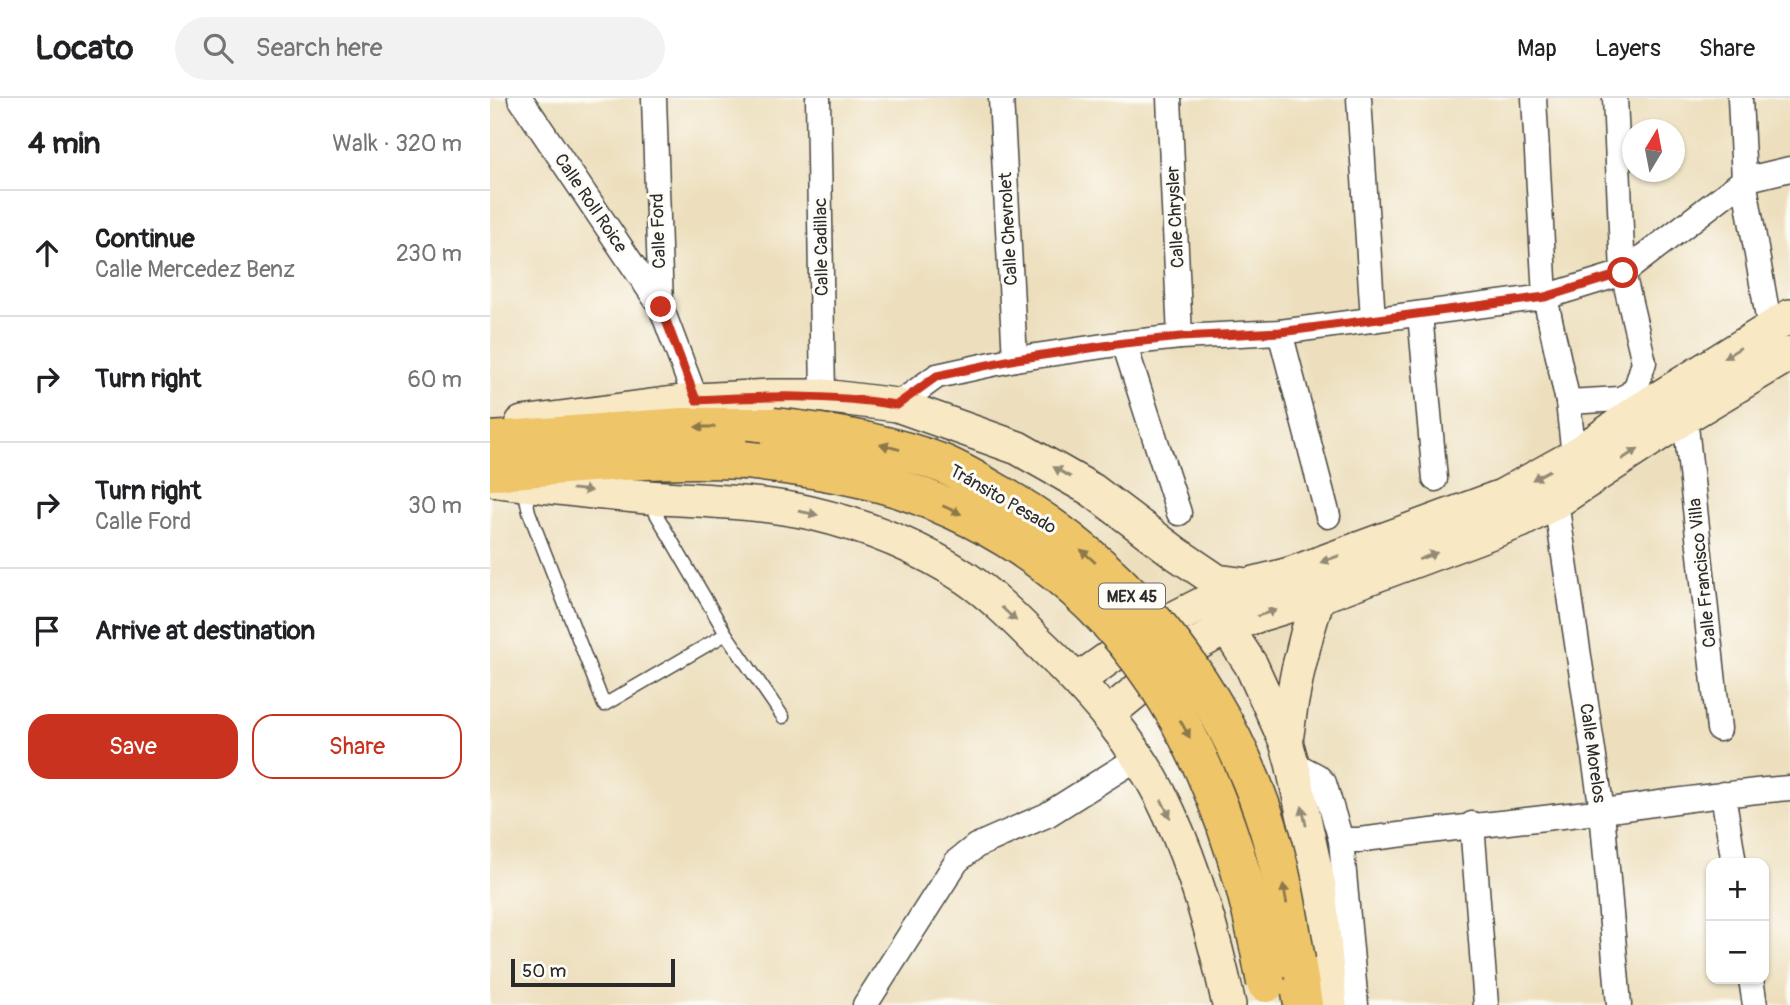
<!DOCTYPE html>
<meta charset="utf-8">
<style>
:root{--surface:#fff;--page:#f2f2f2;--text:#202124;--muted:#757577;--line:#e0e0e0;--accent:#c8321e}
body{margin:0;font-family:Pangolin,sans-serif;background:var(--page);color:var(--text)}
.controls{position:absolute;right:21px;bottom:21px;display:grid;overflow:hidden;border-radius:14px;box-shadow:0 2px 5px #0004}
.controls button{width:63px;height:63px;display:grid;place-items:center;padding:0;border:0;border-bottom:2px solid var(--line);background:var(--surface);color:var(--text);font:35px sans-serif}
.compass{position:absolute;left:1132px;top:21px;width:63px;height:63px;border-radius:50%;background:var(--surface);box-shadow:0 2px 5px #0004;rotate:10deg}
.scale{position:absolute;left:21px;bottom:18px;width:164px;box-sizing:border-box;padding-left:7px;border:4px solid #2b2b2b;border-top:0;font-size:19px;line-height:24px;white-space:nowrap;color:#2b2b2b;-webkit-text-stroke:5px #fdfcf7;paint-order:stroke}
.stop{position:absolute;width:21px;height:21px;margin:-16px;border:5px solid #c8321e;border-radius:50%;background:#fff}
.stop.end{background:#c8321e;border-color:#fff;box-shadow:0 2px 7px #0008}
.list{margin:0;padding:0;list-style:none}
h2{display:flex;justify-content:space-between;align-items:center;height:91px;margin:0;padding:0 28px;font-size:30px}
h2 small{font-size:23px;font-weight:400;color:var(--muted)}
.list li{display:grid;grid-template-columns:46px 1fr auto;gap:21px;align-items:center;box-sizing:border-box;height:126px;padding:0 28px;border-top:2px solid var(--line)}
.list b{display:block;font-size:26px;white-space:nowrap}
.list p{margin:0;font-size:23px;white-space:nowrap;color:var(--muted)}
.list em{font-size:23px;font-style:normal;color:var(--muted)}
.actions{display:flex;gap:14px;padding:21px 28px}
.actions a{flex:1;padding:16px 0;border:2px solid var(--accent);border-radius:21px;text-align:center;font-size:24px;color:var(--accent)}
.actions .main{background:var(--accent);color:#fff}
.icon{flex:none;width:38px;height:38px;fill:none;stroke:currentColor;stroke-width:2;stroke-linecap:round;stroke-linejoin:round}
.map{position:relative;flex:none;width:1300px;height:907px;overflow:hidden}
header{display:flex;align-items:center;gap:42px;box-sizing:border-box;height:98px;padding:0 35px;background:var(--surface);border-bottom:2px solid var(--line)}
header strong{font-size:33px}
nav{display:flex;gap:38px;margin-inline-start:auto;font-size:24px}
.search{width:490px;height:63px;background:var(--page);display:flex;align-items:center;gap:18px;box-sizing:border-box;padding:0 24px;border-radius:38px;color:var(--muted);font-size:26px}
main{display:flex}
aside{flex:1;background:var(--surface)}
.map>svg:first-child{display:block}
</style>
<header>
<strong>Locato</strong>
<div class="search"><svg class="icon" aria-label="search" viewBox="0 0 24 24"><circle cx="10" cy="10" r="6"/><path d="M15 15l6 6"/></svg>Search here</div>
<nav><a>Map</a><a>Layers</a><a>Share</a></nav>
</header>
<main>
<aside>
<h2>4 min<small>Walk · 320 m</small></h2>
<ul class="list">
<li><svg class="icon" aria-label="ahead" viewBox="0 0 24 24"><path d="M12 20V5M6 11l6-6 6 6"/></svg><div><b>Continue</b><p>Calle Mercedez Benz</p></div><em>230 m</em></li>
<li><svg class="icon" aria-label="right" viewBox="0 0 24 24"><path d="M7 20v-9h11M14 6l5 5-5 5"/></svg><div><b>Turn right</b></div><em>60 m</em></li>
<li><svg class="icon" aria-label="right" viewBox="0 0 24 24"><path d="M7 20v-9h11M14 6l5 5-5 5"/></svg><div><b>Turn right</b><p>Calle Ford</p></div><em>30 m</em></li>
<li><svg class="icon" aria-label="arrive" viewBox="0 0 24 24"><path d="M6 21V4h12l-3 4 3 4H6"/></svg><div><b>Arrive at destination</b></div></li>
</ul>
<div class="actions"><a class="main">Save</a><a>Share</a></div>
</aside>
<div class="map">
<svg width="1300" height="907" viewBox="0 0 1300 907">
<rect width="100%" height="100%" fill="#fdfcf7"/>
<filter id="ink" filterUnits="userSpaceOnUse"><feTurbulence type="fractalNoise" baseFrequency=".0143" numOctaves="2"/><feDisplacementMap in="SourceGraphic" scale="14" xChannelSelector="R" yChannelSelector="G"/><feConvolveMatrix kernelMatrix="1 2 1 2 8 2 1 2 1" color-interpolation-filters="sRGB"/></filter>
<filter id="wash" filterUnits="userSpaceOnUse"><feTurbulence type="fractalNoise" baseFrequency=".00686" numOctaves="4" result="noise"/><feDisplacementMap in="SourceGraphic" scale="28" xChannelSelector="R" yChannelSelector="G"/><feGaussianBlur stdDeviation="1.57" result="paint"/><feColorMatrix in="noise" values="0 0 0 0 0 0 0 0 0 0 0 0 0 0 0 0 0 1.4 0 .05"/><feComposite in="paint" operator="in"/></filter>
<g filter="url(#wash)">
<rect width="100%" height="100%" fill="#eddfbd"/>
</g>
<g filter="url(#ink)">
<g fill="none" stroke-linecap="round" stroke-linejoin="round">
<g stroke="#484641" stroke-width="15">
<g id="lane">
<path d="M34 390 39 414 114 607 236 536"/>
<path d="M158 402 236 536 293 619"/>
</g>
</g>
<g stroke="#484641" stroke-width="27">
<g id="street">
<path d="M30 0 171 209"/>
<path d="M164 0 171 209 206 302"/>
<path d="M328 0 333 298"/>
<path d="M511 0 525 261"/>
<path d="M679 0 690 239"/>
<path d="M869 0 883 222"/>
<path d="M1044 0 1055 199 1078 304 1084 358"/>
<path d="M1250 0 1254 82 1280 231"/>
<path d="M930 216 945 381"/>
<path d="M790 234 838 418"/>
<path d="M634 245 689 415"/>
<path d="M1078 304 1130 301 1140 296 1147 287 1154 264 1133 175 1125 0"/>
<path d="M407 307 447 278 525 261 634 245 690 239 790 234 1055 199 1133 175 1254 82 1300 71"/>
<path d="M1195 319 1229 631"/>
<path d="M1066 404 1112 713 1129 907"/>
<path d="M802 665 827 678 834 685 851 742 866 907"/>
<path d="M1233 696 1244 765"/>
<path d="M982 726 996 907"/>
<path d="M851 742H869C950 731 1032 723 1114 713 1176 704 1238 695 1300 690"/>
<path d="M1261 881 1265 907"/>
<path d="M375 907 467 763 486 748 557 717 649 659"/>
</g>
</g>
<g stroke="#484641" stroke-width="36">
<g id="secondary">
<path d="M32 325 206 302 281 298H333L407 307 528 350 602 392 687 456 727 483 757 487 800 476"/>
<path d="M9 383C59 389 108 395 157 399 212 403 267 403 321 415 376 428 429 449 476 480 501 497 523 519 544 540 598 591 648 646 679 715 707 776 725 841 739 907"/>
<path d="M725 512 761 567 796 644 802 665 829 788 840 907"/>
<path d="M588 582 653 536 720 502 800 476 1012 398 1084 358 1148 313 1300 218"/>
<path d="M617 617 696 552 736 530 769 517 828 499 1031 423 1066 404 1195 319 1300 256"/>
<path d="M796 643C802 592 812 548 828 499"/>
</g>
</g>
<g stroke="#484641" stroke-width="41">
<g id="primary">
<path d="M0 343 192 329H283"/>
<path d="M0 373C85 366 169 358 254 362"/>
<path d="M806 863 813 907"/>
</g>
</g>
<use href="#lane" stroke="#fff" stroke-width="12"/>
<use href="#street" stroke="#fff" stroke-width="24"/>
<use href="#secondary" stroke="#f8e8c3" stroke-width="33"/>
<use href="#primary" stroke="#eec569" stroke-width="38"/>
<g stroke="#484641" stroke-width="41" stroke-linecap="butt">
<g id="primary-bridge">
<path d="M283 329C341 335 398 345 453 366 472 374 490 385 509 396 632 465 727 580 773 714 790 762 798 812 806 863"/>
<path d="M254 362C306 368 360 375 410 391 640 468 737 660 776 885"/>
</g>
</g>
<use href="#primary-bridge" stroke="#eec569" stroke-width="38"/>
</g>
<defs><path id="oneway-solid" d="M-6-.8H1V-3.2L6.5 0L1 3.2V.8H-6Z" transform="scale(1.75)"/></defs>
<g fill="#928a77">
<use href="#oneway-solid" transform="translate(1242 255) rotate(148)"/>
<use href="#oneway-solid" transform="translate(1140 356) rotate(-33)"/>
<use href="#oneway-solid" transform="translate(572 374) rotate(-150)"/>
<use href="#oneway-solid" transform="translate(1051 377) rotate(151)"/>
<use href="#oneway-solid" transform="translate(92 392) rotate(6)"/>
<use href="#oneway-solid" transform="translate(318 415) rotate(12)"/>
<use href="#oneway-solid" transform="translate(938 458) rotate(-21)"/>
<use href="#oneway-solid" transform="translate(840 461) rotate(160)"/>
<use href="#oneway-solid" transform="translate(777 515) rotate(-18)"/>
<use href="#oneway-solid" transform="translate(519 516) rotate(43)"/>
<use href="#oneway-solid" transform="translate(676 711) rotate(64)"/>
<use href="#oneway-solid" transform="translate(814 718) rotate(-102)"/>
</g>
<g fill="#8c784a">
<use href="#oneway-solid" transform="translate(215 329) rotate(180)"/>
<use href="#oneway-solid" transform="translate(400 349) rotate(-165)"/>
<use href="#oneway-solid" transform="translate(462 412) rotate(24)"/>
<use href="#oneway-solid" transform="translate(598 458) rotate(-138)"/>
<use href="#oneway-solid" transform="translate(695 631) rotate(61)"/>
<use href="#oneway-solid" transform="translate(795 796) rotate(-100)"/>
</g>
</g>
<g fill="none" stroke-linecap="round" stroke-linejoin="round" filter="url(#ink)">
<path stroke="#c8321e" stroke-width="9" d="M171 209 206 302C274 298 339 296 407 307L447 278 526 261 634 245 691 239 790 234 1055 199 1133 175"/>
</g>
<g text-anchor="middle" stroke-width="6" stroke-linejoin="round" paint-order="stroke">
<rect fill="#fdfcf7" stroke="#6a6a68" stroke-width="2" x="609" y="485.5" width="66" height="25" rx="5"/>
<g font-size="16" font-weight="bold" fill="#2b2b2b">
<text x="642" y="504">MEX 45</text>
</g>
<g font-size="18" fill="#2b2b2b" stroke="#fdfcf7">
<text transform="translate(101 105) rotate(56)" y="6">Calle Roll Roice</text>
<text transform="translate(685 119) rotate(-93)" y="6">Calle Chrysler</text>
<text transform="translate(518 131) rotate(-93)" y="6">Calle Chevrolet</text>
<text transform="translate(168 133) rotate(-92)" y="6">Calle Ford</text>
<text transform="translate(331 149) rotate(-91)" y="6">Calle Cadillac</text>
<text transform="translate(513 401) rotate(30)" y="6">Tránsito Pesado</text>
<text transform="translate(1212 475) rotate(-96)" y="6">Calle Francisco Villa</text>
<text transform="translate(1103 655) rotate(82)" y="6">Calle Morelos</text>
</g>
</g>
</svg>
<div class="controls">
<button>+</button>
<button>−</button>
</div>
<svg class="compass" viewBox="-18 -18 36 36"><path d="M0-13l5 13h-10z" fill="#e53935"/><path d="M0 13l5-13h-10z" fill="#757577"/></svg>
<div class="scale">50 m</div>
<div class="stop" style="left:1133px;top:175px"></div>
<div class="stop end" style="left:171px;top:209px"></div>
</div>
</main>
